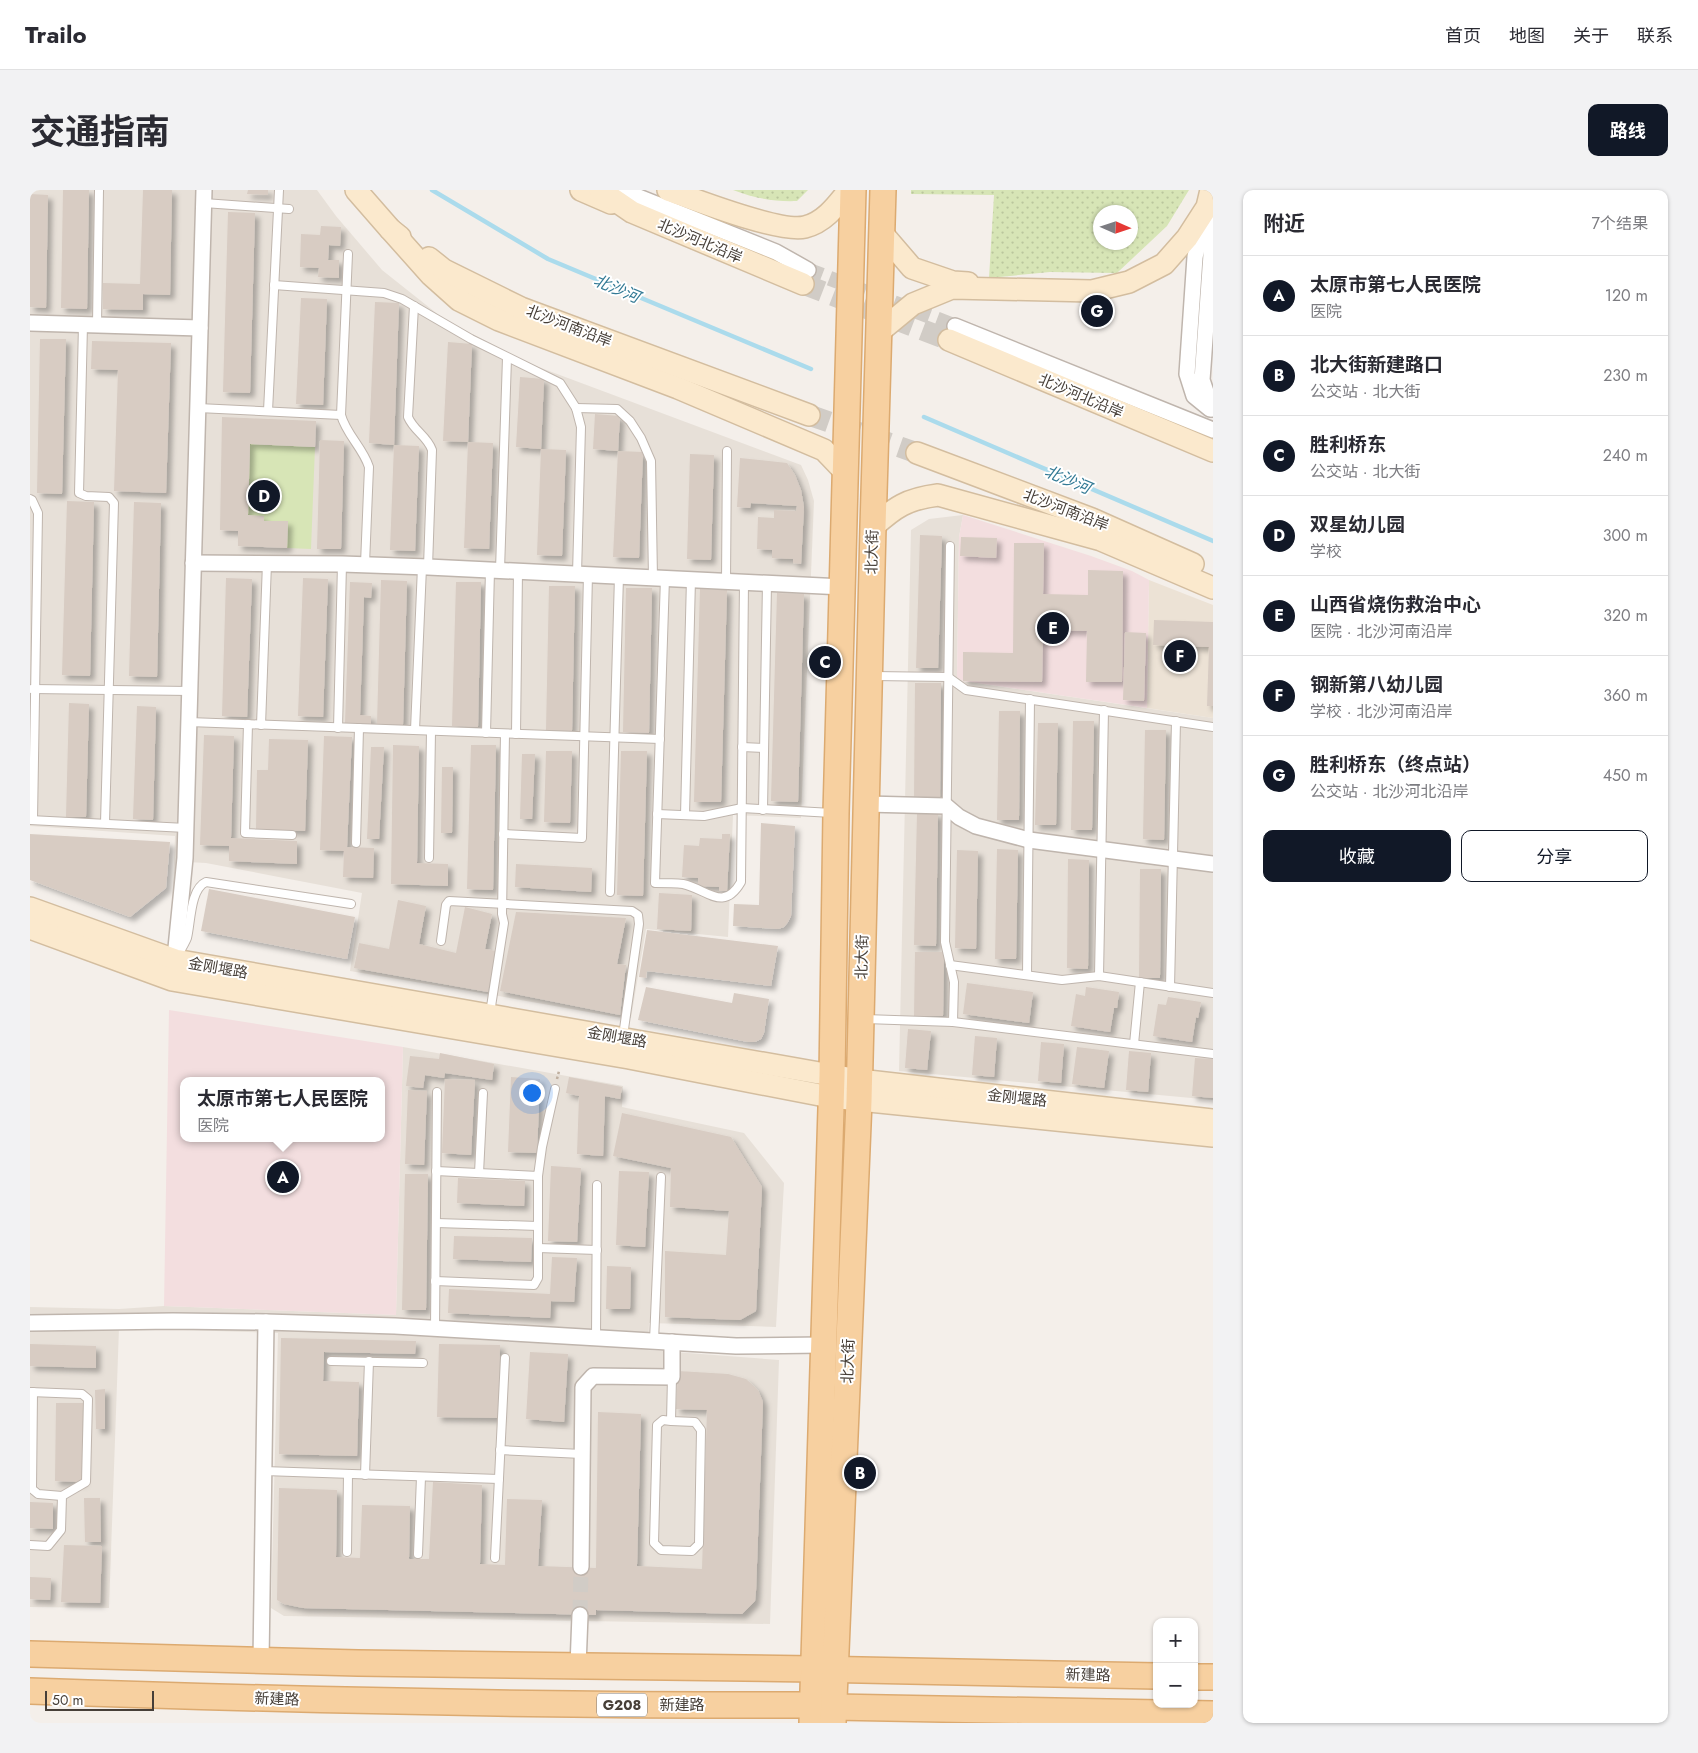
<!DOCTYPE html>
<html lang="zh">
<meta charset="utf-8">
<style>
:root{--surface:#fff;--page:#f2f2f3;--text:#2b2b33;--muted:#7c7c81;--line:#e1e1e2;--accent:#111827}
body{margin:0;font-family:Jost,"Noto Sans SC",sans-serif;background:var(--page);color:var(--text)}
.controls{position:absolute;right:15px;bottom:15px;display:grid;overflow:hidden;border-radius:10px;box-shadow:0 1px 4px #0004}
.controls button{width:45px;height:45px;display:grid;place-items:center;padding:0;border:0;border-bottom:1px solid var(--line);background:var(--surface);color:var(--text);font:25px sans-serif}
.compass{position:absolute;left:1063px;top:15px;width:45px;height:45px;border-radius:50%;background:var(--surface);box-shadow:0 1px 4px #0004;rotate:93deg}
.scale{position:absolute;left:15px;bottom:12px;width:109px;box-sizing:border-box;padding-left:5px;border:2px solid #473f38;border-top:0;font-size:14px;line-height:18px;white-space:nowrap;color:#473f38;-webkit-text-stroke:4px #fff;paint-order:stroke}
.you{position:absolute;left:501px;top:902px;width:18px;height:18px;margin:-12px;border:4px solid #fff;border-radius:50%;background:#1a73e8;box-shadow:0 0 0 8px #1a73e833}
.badge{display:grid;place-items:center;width:32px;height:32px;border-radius:50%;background:var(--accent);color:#fff;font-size:16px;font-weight:700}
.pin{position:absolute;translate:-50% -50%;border:2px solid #fff;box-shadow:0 1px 5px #0006}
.popup{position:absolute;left:150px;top:887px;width:205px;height:65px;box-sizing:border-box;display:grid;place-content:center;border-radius:10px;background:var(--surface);filter:drop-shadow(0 1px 4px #0005);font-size:16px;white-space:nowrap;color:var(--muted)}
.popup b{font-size:19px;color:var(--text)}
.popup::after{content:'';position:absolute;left:50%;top:100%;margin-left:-10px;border:10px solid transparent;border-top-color:var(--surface)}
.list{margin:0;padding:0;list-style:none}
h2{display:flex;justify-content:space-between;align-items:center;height:65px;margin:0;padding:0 20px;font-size:21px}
h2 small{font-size:16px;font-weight:400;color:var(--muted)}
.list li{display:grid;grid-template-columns:32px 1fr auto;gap:15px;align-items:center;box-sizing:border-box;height:80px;padding:0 20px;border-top:1px solid var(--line)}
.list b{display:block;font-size:19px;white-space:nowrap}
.list p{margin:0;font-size:16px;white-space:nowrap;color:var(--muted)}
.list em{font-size:16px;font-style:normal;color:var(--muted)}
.actions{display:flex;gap:10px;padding:15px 20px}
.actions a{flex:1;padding:11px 0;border:1px solid var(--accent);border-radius:10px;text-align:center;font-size:18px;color:var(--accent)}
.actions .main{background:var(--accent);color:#fff}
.map{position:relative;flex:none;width:1183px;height:1533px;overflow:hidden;border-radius:10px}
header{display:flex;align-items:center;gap:30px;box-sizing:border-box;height:70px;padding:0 25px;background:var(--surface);border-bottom:1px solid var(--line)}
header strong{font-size:24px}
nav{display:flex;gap:28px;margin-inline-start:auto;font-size:18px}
.intro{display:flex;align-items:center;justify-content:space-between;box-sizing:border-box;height:120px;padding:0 30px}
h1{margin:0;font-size:35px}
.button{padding:12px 22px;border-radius:10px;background:var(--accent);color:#fff;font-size:18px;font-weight:700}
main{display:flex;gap:30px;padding:0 30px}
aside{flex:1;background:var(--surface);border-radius:10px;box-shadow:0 1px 4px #0004}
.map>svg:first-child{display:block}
</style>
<header>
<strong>Trailo</strong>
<nav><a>首页</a><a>地图</a><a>关于</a><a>联系</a></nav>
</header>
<div class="intro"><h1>交通指南</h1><a class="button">路线</a></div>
<main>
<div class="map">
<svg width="1183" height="1533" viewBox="0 0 1183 1533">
<defs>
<pattern id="grass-dots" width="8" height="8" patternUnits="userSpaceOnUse" patternTransform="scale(1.25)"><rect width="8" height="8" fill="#d7e5b6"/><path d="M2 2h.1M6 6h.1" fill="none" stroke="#bac69d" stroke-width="1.8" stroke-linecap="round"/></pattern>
<filter id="shadow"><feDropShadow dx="4.5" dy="4.5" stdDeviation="2.5" flood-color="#0004"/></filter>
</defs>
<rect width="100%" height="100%" fill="#f4efea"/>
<g fill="#e7e0d8">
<path d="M0 0H287L306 26 352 80 415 130 495 172 771 275 778 290 784 311 771 628 703 625 698 747 616 739 601 828H592L463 805 320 781 332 703 176 673 157 672 142 731 145 646 0 636Z"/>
<path d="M933 325 929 347 927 487 933 491 1183 528V910L869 881 881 340 899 329Z"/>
<path d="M373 857 593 896 592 917 714 943 754 993 746 1137 619 1133 618 1160 749 1170 740 1434 254 1426 241 1418 248 1143 89 1138 79 1418 0 1417V1117L89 1119 134 1116 366 1125Z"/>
</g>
<path fill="#ece2d5" d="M1119 390 1183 415V528L1117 518Z"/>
<g fill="#f3dedf" fill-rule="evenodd">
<path d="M933 325 1061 366 1102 381 1119 390 1117 518 933 491 927 487 929 347Z"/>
<path d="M139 820 373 857 366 1125 134 1116ZM154 891H352V948H154Z"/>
</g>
<g fill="url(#grass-dots)" fill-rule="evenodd">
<path d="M703 0H778L767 11C745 12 724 8 703 0Z"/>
<path d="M881 0H1159L1137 36 1087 83 1020 82 959 88 964 5 881 4ZM1070 22H1100V52H1070Z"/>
</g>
<path fill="#d7e5b6" d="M220 254 285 257 281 359 257 358 258 331H234L218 325Z"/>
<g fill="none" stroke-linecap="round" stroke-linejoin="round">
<g stroke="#abdbec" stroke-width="4.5">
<path d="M402 0 518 69 781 179"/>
<path d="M894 227 1183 351"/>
</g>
</g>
<g fill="#d8ccc3" filter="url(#shadow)">
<path d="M33 0H59L57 119 31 118Z"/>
<path d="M113 0H142L140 105 113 104V120L73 119V93L110 94Z"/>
<path d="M218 0H238V5L217 4Z"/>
<path d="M0 4 18 5 16 118 0 117Z"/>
<path d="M198 22 225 23 220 203 193 202Z"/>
<path d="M291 36 311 37 310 56 299 55 298 70H309V88L288 87 289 78 270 77 271 44 290 45Z"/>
<path d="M271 108 297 109 293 215 266 214Z"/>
<path d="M345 112 369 113 364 255 339 253Z"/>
<path d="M10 149H36L32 304 7 303Z"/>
<path d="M62 151 141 153 136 303 84 301 88 180 61 179Z"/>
<path d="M418 152 442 154 438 252 413 251Z"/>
<path d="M490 187 514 189 511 259 536 260 532 366 507 365 511 259 486 257Z"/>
<path d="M565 224 590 226 588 261 563 259Z"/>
<path d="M192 227 286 231 285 257 220 254 218 325 234 326V331H258L257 358 208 356V341L190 340Z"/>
<path d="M290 250 314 251 311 359H287Z"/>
<path d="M438 252 463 253 459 359 434 358Z"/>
<path d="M364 255 389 256 385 361 360 360Z"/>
<path d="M588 261 613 262 609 368 583 367Z"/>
<path d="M660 264 684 265 681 370 657 369Z"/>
<path d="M710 268 757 273 765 285 771 300 774 317 771 374 763 373V369L742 368V360L727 359 728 327 744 328V320L766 321 767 316 721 313 720 318 707 317Z"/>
<path d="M37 311 64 312 60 486 32 485Z"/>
<path d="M104 312 131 313 127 487 99 486Z"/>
<path d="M890 345 912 346 908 478H886Z"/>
<path d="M931 347 967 348 966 368 930 366Z"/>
<path d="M984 353H1014L1013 404 1058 405V380L1093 381 1092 492H1056L1057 441 1013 440 1012 492 933 491V462L983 463Z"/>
<path d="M196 388 222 389 217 527 192 526Z"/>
<path d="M273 388 298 389 293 527 268 526Z"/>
<path d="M351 390 377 391 373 535 347 534Z"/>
<path d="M320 392 342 393 341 408 334 407 330 525 341 526V534L315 533Z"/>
<path d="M426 392H451L448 537 422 536Z"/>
<path d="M519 396H545L542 541 516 540Z"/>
<path d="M596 398H622L619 543 593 542Z"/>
<path d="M670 399 697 400 691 612H664Z"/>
<path d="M747 403 774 404 768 612 741 611Z"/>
<path d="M1124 430 1183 432V516H1177L1179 457 1123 455Z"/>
<path d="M1095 442 1116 443 1114 511 1093 510Z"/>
<path d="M885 493H911L910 611H884Z"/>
<path d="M39 513 59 514 56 627H36Z"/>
<path d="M107 516 126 517 123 630 103 629Z"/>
<path d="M969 521H990L989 630H967Z"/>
<path d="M1043 531H1064L1062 640H1041Z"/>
<path d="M1008 533H1028L1026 635H1005Z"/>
<path d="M1115 540H1136L1134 650 1113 649Z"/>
<path d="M174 545 204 546 201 648 267 651V674L199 671V656L170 655Z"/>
<path d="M294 546 322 547 317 657 344 658 343 688 313 687 314 661 290 660Z"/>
<path d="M239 549 278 550 275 641 226 639 227 580H238Z"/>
<path d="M363 555 389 556 387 673 418 674V696L361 694Z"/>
<path d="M441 555H466L463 700 437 699Z"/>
<path d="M341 557H354L349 649H337Z"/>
<path d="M516 561H542L540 633 514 632Z"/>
<path d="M591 561H617L613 706 587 705Z"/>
<path d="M492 564H505L502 629H490Z"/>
<path d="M412 577H423L422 643H411Z"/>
<path d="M887 623H908L906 756 884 755Z"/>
<path d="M731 633 765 636 761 726 758 732 754 737 748 739 703 736 704 714 729 715Z"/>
<path d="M0 644 140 652 136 698 100 727 0 690Z"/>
<path d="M692 644H700L697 701H689V697L668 696V688L652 687 654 655 669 656 670 648 692 649Z"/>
<path d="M967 659 988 660 986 769H965Z"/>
<path d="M927 660 948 661 946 759 925 758Z"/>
<path d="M1038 669 1059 670 1058 779 1037 778Z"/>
<path d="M486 674 562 678 561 702 485 697Z"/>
<path d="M1110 679H1131L1130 788H1109Z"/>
<path d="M179 699 325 727 317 769 171 741Z"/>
<path d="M629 703 662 705 661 741 627 739Z"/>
<path d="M368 710 396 716 389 754 426 763 435 717 462 724 455 759 466 761 458 802 324 778 329 753 359 759Z"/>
<path d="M486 722 596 728 587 774 596 775 590 825 470 801Z"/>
<path d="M617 740 748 756 741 796 617 781 616 788 609 787Z"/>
<path d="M885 762H914L913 826H884Z"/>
<path d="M937 793 1003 802 999 833 933 824Z"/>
<path d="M616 797 702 813 704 803 739 809 734 843 731 849 725 852H718L608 830Z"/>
<path d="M1056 797 1089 802 1087 818H1084L1080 842 1041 836 1046 804 1055 806Z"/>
<path d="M1138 807 1171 812 1168 828 1166 827 1162 852 1123 846 1128 814 1136 815Z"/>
<path d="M878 839 901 841 897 880 875 878Z"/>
<path d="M945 846 967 848 964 887 942 885Z"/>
<path d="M1011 852 1034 854 1031 893 1008 891Z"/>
<path d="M1047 857 1079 861 1074 898 1042 894Z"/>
<path d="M1099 861 1121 863 1118 902 1096 900Z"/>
<path d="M410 863 464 874 462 890 415 883 414 888 395 885 393 898 376 896 380 866 409 869Z"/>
<path d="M1165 868 1183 869V908L1162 906Z"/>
<path d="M481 887 510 889 507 963 478 962Z"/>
<path d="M539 887 592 897 590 909 575 906 573 966 547 964 549 906 536 903Z"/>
<path d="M415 889 445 890 441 965 412 963Z"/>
<path d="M378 900 397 901 394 975 375 974Z"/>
<path d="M592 923 701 947 732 997 726 1121 710 1130 635 1127V1061L696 1065 699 1021 640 1017 641 978 583 966Z"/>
<path d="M521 976 551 978 547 1052 518 1051Z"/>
<path d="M589 981 619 982 615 1057 586 1055Z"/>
<path d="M375 984H398L396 1120H372Z"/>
<path d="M428 988 495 991 494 1016 427 1013Z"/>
<path d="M424 1046 502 1048 501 1072 423 1069Z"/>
<path d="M522 1067 547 1068 544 1112 521 1111 520 1128 418 1123 419 1099 520 1104Z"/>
<path d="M577 1076 601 1077 600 1119H576Z"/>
<path d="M251 1148 386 1151 385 1164 294 1162 293 1191 329 1192 327 1266 249 1264Z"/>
<path d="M0 1154 66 1156V1178L0 1176Z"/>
<path d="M409 1154 470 1155 469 1228 407 1227Z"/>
<path d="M500 1162 538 1164 534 1232 496 1229Z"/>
<path d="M648 1181 698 1184 716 1189 728 1200 733 1212 726 1401 725 1411 712 1424 566 1420V1425L273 1418 254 1414 247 1410 249 1298 307 1300 306 1367 330 1368 332 1315 380 1316 379 1369H399L403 1292 452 1295 450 1374 475 1375 477 1309 512 1310 508 1376 566 1378 568 1222 611 1224 607 1376 672 1379 677 1220 646 1219Z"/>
<path d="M75 1199V1239H66L65 1200Z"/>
<path d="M26 1213H53L52 1292 25 1291Z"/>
<path d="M54 1308H70L71 1352H55Z"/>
<path d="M0 1312 23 1313V1339L0 1338Z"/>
<path d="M34 1355 72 1356 70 1413 31 1412Z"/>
<path d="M0 1387 21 1388 20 1410 0 1409Z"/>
</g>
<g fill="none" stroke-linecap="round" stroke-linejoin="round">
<g stroke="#d1ccc6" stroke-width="15" stroke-dasharray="15 8" stroke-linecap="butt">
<path d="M778 80 925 136"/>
<path d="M550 1425 551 1377"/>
</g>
<g stroke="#d1ccc6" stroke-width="21" stroke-dasharray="21 11" stroke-linecap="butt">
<path d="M773 94 919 150"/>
<path d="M779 225 887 263"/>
</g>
<g stroke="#bfb5ad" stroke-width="10">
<g id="lane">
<path d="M174 13 259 19"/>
<path d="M318 64 311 225C316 244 333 258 339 277L335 374"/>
<path d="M244 95 354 103 372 109 441 149 530 193 546 218 551 237 547 384"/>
<path d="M384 116 378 227C384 241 397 246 402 260L398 377"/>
<path d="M53 135 49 303 56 306 79 307 84 313 75 633"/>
<path d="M67 135 69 0"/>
<path d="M168 218 311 225"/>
<path d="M546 218 587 219 600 231 611 248 621 271 623 388"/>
<path d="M238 221 249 0"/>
<path d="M0 309 2 310 8 323 3 630"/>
<path d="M920 356 915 752 924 792 923 832"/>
<path d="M470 380 477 168"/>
<path d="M635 388 625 693C634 693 644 693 653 694 677 699 693 723 711 692L714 392"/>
<path d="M696 391 697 261"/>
<path d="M843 486 918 487 936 500 1183 537"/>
<path d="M2 499 160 501"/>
<path d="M159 532 630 549"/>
<path d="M218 534 215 643 262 645"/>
<path d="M231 535 237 373"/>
<path d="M308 538 312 374"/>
<path d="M385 540 392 377"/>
<path d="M456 543 460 380"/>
<path d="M486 544 488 381"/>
<path d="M712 557 734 558"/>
<path d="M733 620 737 393"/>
<path d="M627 624 674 626 712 618 802 623"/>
<path d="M655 625 661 389"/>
<path d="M0 630 156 638"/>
<path d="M473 644 552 648 558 384"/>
<path d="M326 653 329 538"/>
<path d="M399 668 401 541"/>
<path d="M580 702 589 386"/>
<path d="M411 751 416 715 419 711 602 721 608 725 609 734 593 846"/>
<path d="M149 763C152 758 155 753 157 748 161 732 160 699 176 692L321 714"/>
<path d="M920 775 1032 790 1069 786 1183 803"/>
<path d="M997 785 1000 509"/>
<path d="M1069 786 1074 520"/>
<path d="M1140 797 1146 531"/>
<path d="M460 823 474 733 472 724 475 544"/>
<path d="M835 829 923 832 1183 864"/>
<path d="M1104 854 1110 792"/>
<path d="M406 981 508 986 512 957 525 899"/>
<path d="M449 983 453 903"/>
<path d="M406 1033 508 1036"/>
<path d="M508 1058 567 1060"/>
<path d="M405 1091 504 1095 508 1088V986"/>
<path d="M405 1139 407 902"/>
<path d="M566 1148 567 995"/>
<path d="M624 1151 631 987"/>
<path d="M301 1171 393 1173"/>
<path d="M0 1202 52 1204 58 1209 56 1292 32 1306 31 1340 18 1356 0 1355"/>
<path d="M3 1202 2 1299 8 1304 32 1306"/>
<path d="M641 1231 633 1230 627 1235 624 1353 631 1360 662 1361 669 1354 671 1240 665 1232 641 1231 642 1187"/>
<path d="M470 1260 552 1264"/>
<path d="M234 1281 469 1289"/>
<path d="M335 1285 339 1171"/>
<path d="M317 1362 318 1284"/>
<path d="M388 1364 391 1287"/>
<path d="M465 1368 475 1168"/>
</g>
</g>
<g stroke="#bfb5ad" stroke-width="18">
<g id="street">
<path d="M591 0 746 62 778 80"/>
<path d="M1178 30 1181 65 1172 190 1182 219"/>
<path d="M1173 31 1165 67 1157 184 1164 206 1180 219"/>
<path d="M0 133 170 138"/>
<path d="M925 136 1183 240"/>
<path d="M163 373 312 374 398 377 813 397"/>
<path d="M836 614 916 616 929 627 946 636 999 650 1183 674"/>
<path d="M144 778 155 668 174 0"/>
<path d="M0 1133 143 1131 236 1132 365 1136 706 1156 793 1155"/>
<path d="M551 1377 553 1197 563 1186 642 1187V1152"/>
<path d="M231 1471 236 1132"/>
<path d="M548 1476 550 1425"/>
</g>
</g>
<g stroke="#d3bd9f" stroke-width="24">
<g id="secondary">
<path d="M326 0 360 39 370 47"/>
<path d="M551 0 581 13"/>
<path d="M570 0 602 22 773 94"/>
<path d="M638 0C666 10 749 43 775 37 795 32 807 15 819 0"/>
<path d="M360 39 401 85 429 110 469 130 648 198 794 260 815 282"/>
<path d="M852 43 882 78 923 92 938 93"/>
<path d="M399 68 414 80 491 118 779 225"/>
<path d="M849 142 883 114 922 98 1062 101 1099 92 1134 74 1157 48 1177 17 1181 0"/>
<path d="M919 150 1183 261"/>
<path d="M887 263 1062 329 1163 374"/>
<path d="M843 337C865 317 877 309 908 305L1071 350 1183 398"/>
<path d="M0 718 145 770 829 890 1183 930"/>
<path d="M0 738 142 790 599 868 800 907 1183 946"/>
</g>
</g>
<g stroke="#dcaa70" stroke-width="28">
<g id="primary">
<path d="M0 1464 328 1473 783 1479 1127 1486"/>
<path d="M1164 1487H1183"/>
<path d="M0 1501C261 1510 521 1516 782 1515L804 1517 1183 1524"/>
<path d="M782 1533 802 886 806 623 823 0"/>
<path d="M803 1533 829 911 843 337 853 0"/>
</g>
</g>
<path stroke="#bfaf9f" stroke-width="2.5" stroke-dasharray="2.5 2.5" stroke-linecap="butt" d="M527 889 529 881"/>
<use href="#lane" stroke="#fff" stroke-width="8"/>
<use href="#street" stroke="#fff" stroke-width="15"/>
<use href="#secondary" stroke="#fbe9cd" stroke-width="21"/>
<use href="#primary" stroke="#f7d0a0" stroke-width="25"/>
</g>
<g text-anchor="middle" stroke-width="4" stroke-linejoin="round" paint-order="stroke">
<rect fill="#fff" stroke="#7e7974" stroke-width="1" x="567" y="1503.5" width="50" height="23" rx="4"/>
<g font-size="14" font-weight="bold" fill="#473f38">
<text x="592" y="1520">G208</text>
</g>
<g font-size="15" fill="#473f38" stroke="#fff">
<text transform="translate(670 51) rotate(23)" y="5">北沙河北沿岸</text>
<text transform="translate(539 136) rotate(21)" y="5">北沙河南沿岸</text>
<text transform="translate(1051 206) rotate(23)" y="5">北沙河北沿岸</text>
<text transform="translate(1036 320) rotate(21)" y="5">北沙河南沿岸</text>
<text transform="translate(842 362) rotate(-89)" y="5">北大街</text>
<text transform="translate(832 767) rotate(-89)" y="5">北大街</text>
<text transform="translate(188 778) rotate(10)" y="5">金刚堰路</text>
<text transform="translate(587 847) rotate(10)" y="5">金刚堰路</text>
<text transform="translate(987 908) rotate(6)" y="5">金刚堰路</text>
<text transform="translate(818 1171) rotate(-88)" y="5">北大街</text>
<text transform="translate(1058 1485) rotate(1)" y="5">新建路</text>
<text transform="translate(247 1509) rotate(2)" y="5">新建路</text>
<text x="652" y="1520">新建路</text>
</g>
<g font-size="16" font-style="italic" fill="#337a95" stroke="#fff">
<text transform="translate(587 98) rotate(23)" y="6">北沙河</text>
<text transform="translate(1038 289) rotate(23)" y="6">北沙河</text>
</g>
</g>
</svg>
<div class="controls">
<button>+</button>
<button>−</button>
</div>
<svg class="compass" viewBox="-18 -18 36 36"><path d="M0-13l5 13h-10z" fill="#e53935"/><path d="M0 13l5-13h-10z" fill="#7c7c81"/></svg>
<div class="scale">50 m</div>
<div class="you"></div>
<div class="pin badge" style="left:253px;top:987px">A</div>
<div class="popup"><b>太原市第七人民医院</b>医院</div>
<div class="pin badge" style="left:830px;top:1283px">B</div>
<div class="pin badge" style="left:795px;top:472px">C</div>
<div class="pin badge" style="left:234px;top:306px">D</div>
<div class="pin badge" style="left:1023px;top:438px">E</div>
<div class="pin badge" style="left:1150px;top:466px">F</div>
<div class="pin badge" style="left:1067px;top:121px">G</div>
</div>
<aside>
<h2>附近<small>7个结果</small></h2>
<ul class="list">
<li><span class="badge">A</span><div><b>太原市第七人民医院</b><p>医院</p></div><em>120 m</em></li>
<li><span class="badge">B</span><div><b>北大街新建路口</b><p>公交站 · 北大街</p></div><em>230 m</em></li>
<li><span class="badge">C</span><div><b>胜利桥东</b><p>公交站 · 北大街</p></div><em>240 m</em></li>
<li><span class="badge">D</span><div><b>双星幼儿园</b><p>学校</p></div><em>300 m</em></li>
<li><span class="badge">E</span><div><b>山西省烧伤救治中心</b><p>医院 · 北沙河南沿岸</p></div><em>320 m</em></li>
<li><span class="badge">F</span><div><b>钢新第八幼儿园</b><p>学校 · 北沙河南沿岸</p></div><em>360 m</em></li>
<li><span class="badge">G</span><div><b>胜利桥东（终点站）</b><p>公交站 · 北沙河北沿岸</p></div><em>450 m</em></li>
</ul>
<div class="actions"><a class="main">收藏</a><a>分享</a></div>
</aside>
</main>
